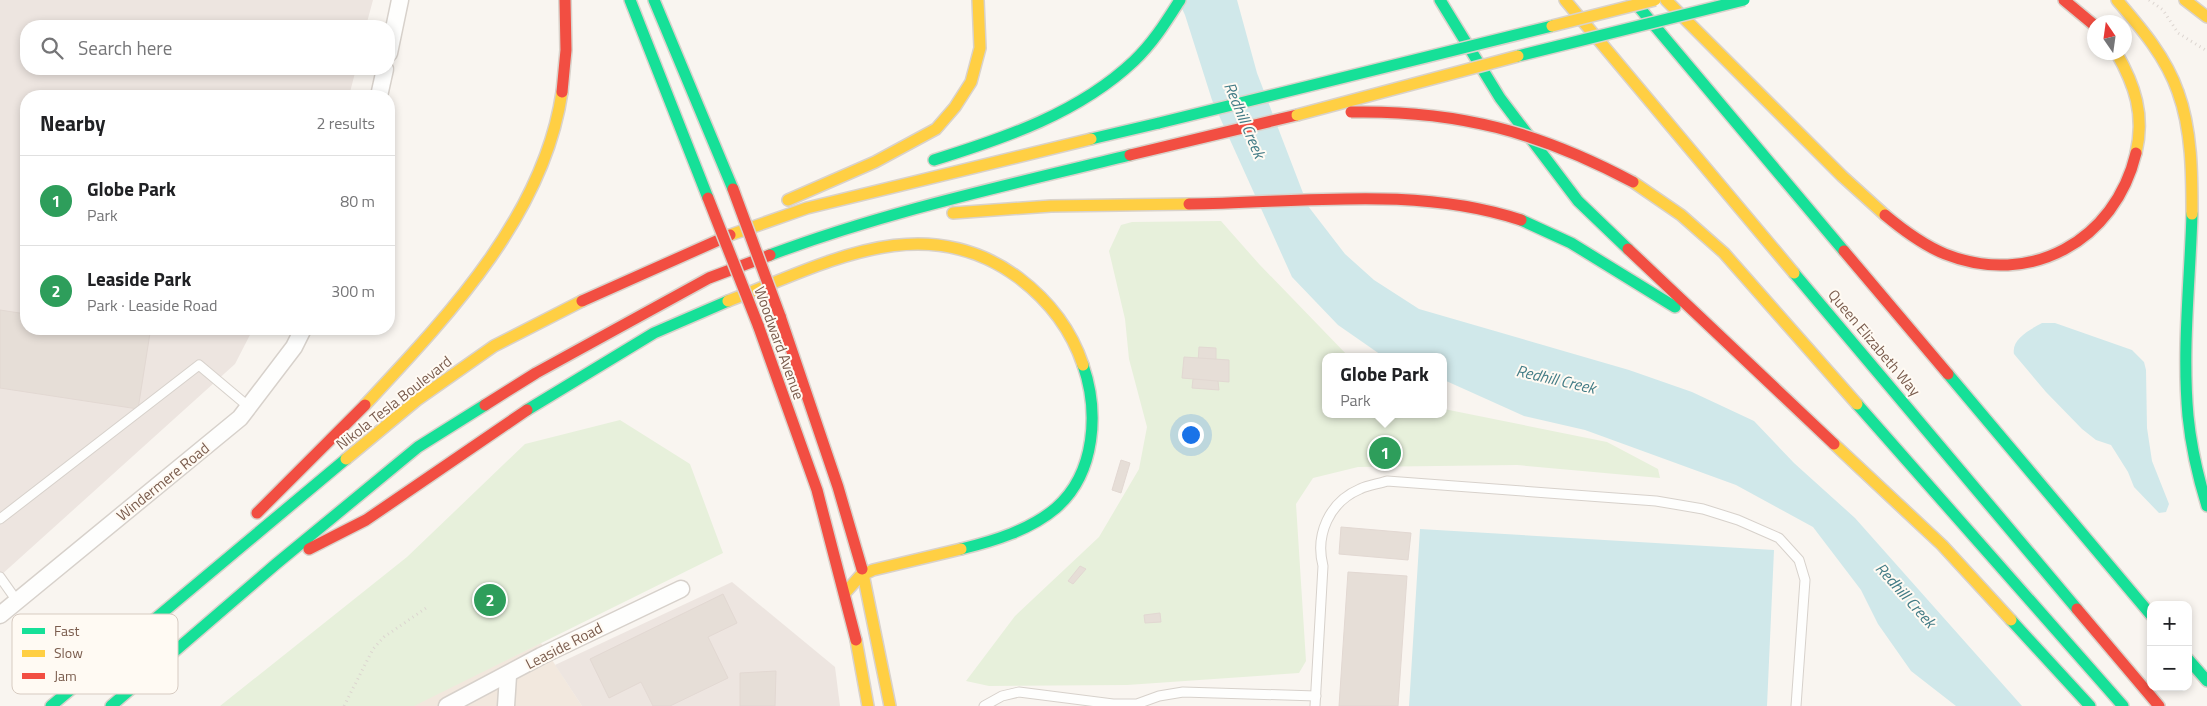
<!DOCTYPE html>
<meta charset="utf-8">
<style>
:root{--surface:#fff;--page:#f2f2f2;--text:#202124;--muted:#757577;--line:#e0e0e0;--accent:#b45309}
body{margin:0;font-family:"Titillium Web",sans-serif;background:var(--page);color:var(--text)}
.controls{position:absolute;right:15px;bottom:15px;display:grid;overflow:hidden;border-radius:10px;box-shadow:0 2px 8px #0003}
.controls button{width:45px;height:45px;display:grid;place-items:center;padding:0;border:0;border-bottom:1px solid var(--line);background:var(--surface);color:var(--text);font:25px sans-serif}
.compass{position:absolute;left:2087px;top:15px;width:45px;height:45px;border-radius:50%;background:var(--surface);box-shadow:0 2px 8px #0003;rotate:347deg}
.you{position:absolute;left:1190px;top:434px;width:18px;height:18px;margin:-12px;border:4px solid #fff;border-radius:50%;background:#1a73e8;box-shadow:0 0 0 8px #1a73e833}
.badge{display:grid;place-items:center;width:32px;height:32px;border-radius:50%;background:var(--accent);color:#fff;font-size:16px;font-weight:700}
.pin{position:absolute;translate:-50% -50%;border:2px solid #fff;box-shadow:0 1px 5px #0006}
.popup{position:absolute;left:1322px;top:353px;width:125px;height:65px;box-sizing:border-box;display:grid;place-content:center;border-radius:10px;background:var(--surface);filter:drop-shadow(0 1px 4px #0005);font-size:16px;white-space:nowrap;color:var(--muted)}
.popup b{font-size:19px;color:var(--text)}
.popup::after{content:'';position:absolute;left:50%;top:100%;margin-left:-10px;border:10px solid transparent;border-top-color:var(--surface)}
.list{margin:0;padding:0;list-style:none}
h2{display:flex;justify-content:space-between;align-items:center;height:65px;margin:0;padding:0 20px;font-size:21px}
h2 small{font-size:16px;font-weight:400;color:var(--muted)}
.list li{display:grid;grid-template-columns:32px 1fr auto;gap:15px;align-items:center;box-sizing:border-box;height:90px;padding:0 20px;border-top:1px solid var(--line)}
.list b{display:block;font-size:19px;white-space:nowrap}
.list p{margin:0;font-size:16px;white-space:nowrap;color:var(--muted)}
.list em{font-size:16px;font-style:normal;color:var(--muted)}
.icon{flex:none;width:28px;height:28px;fill:none;stroke:currentColor;stroke-width:2;stroke-linecap:round;stroke-linejoin:round}
.map{position:relative;flex:none;width:2207px;height:706px;overflow:hidden}
.search{position:absolute;background:var(--surface);box-shadow:0 2px 8px #0003;left:20px;top:20px;width:375px;height:55px;display:flex;align-items:center;gap:12px;box-sizing:border-box;padding:0 18px;border-radius:20px;color:var(--muted);font-size:19px}
.panel{position:absolute;background:var(--surface);box-shadow:0 2px 8px #0003;left:20px;top:90px;width:375px;height:245px;border-radius:20px}
.map>svg:first-child{display:block}
</style>
<div class="map">
<svg width="2207" height="706" viewBox="0 0 2207 706">
<rect width="100%" height="100%" fill="#f9f5f0"/>
<path fill="#f2e8de" d="M541 643 582 706H411Z"/>
<g fill="#ede5e0">
<path d="M0 0H373L366 26H26V69H356L349 96H26V329H253L235 364 0 576Z"/>
<path d="M732 582 835 667 840 706H582L555 665Z"/>
</g>
<g fill="#e7f0db">
<path d="M1221 221 1259 264 1349 357H1326V414H1444V409L1607 442 1658 469 1660 478 1517 465 1358 467 1313 478 1296 504 1306 661 1299 673 1127 685 989 686 966 681 1015 616 1099 537 1139 469 1147 427 1129 359 1125 319 1109 251 1121 225 1132 222Z"/>
<path d="M620 420 690 464 723 553 414 706H220L407 557 525 444Z"/>
</g>
<g fill="#d0e8ea">
<path d="M1178 0H1237L1257 73 1308 206 1345 254 1374 280 1419 309 1629 370 1692 392 1754 421 1794 463 1855 518 2022 706H1956L1911 671 1878 624 1861 590 1813 527 1736 485 1585 430 1524 416 1444 380V357H1384L1338 325 1292 277 1212 100 1185 15Z"/>
<path d="M2042 323H2055L2132 350 2144 362 2146 370 2147 428 2152 461 2169 504 2166 512 2159 513 2134 487 2128 472 2111 445 2096 440 2082 429 2046 392 2014 354C2011 339 2031 329 2042 323Z"/>
<path d="M1420 529 1774 550 1767 706H1409Z"/>
</g>
<g fill="#e6ded7" stroke="#e2d8d2">
<path d="M0 310 26 314V329H121L150 333 138 409 0 388Z"/>
<path d="M1199 347 1216 348V380L1218 381 1219 390 1192 388 1193 379H1197Z"/>
<path d="M1184 357 1229 360V382L1182 378Z"/>
<path d="M1121 460 1130 463 1121 493 1112 490Z"/>
<path d="M1341 527 1411 533 1408 560 1339 554Z"/>
<path d="M1080 566 1086 569 1073 584 1068 581Z"/>
<path d="M1348 572 1407 576 1398 706H1339Z"/>
<path d="M723 594 737 623 708 637 728 678 670 706H653L641 682 609 698 590 659Z"/>
<path d="M1160 613 1161 622 1145 623 1144 615Z"/>
<path d="M776 671 775 706H740V673Z"/>
</g>
<g fill="none" stroke-linecap="round" stroke-linejoin="round">
<g stroke="#d7d1cb" stroke-width="11">
<g id="lane">
<path d="M0 519 199 365 249 407"/>
<path d="M0 577 17 601"/>
<path d="M984 706 1002 696 1019 692 1113 704H1137L1159 696 1183 692 1316 696"/>
<path d="M1315 706 1323 566C1315 535 1329 502 1360 489 1368 485 1378 484 1387 481L1656 501 1703 509 1738 520 1779 538 1799 560 1805 580 1796 706"/>
</g>
</g>
<g stroke="#d7d1cb" stroke-width="19">
<g id="street">
<path d="M389 53 400 0"/>
<path d="M379 96 385 69"/>
<path d="M0 615 240 418 294 347 303 329"/>
<path d="M447 706 541 656 681 589"/>
<path d="M506 706 508 676"/>
</g>
</g>
<g stroke="#d9d2cb" stroke-width="14">
<g id="fast">
<path d="M630 0 708 198"/>
<path d="M654 0 733 189"/>
<path d="M1440 0 1500 98 1578 201 1628 249"/>
<path d="M1638 6 1844 251"/>
<path d="M1091 139 1159 123"/>
<path d="M934 160C1005 138 1079 113 1134 61 1153 43 1166 22 1180 0"/>
<path d="M2192 214C2190 281 2182 349 2188 416 2191 447 2198 477 2207 506"/>
<path d="M1521 220 1571 243 1675 307"/>
<path d="M770 255C887 211 1009 185 1130 155"/>
<path d="M1794 273 2077 609"/>
<path d="M1948 374 2151 615"/>
<path d="M1857 404 2123 706"/>
<path d="M527 410 654 333 728 301"/>
<path d="M961 549C994 541 1030 530 1056 508 1096 473 1099 411 1083 365"/>
<path d="M2011 620 2090 706"/>
<path d="M2188 659 2207 681"/>
<path d="M51 706 346 459"/>
<path d="M111 706 276 564 418 447 485 405"/>
</g>
</g>
<g stroke="#d9d2cb" stroke-width="14">
<g id="slow">
<path d="M1565 0 1794 273"/>
<path d="M1666 0 1842 176 1885 215"/>
<path d="M2117 0C2141 28 2166 57 2178 92 2192 130 2192 175 2192 214"/>
<path d="M2185 0 2207 17"/>
<path d="M2116 52C2135 85 2145 115 2136 153"/>
<path d="M1633 182 1681 215 1724 253 1857 404"/>
<path d="M788 200 875 162 936 129 955 107 971 82 980 48 978 0"/>
<path d="M953 213 1051 206 1189 204"/>
<path d="M730 235 807 208 1091 139"/>
<path d="M728 301C823 265 923 206 1019 278 1048 300 1071 329 1083 365"/>
<path d="M365 405C447 317 544 216 562 92"/>
<path d="M1834 444 1942 545 2011 620"/>
<path d="M346 459 417 400 494 346 582 301"/>
<path d="M862 569 890 706"/>
<path d="M845 593 860 576 873 570 961 549"/>
<path d="M856 640 868 706"/>
</g>
</g>
<g stroke="#d9d2cb" stroke-width="14">
<g id="jam">
<path d="M2064 0 2094 25"/>
<path d="M562 92 566 50 565 0"/>
<path d="M1130 155 1297 115"/>
<path d="M1189 204C1299 203 1415 185 1521 220"/>
<path d="M1885 215C1903 230 1923 245 1945 254 2030 288 2115 241 2136 153"/>
<path d="M1628 249 1834 444"/>
<path d="M1844 251 1948 374"/>
<path d="M582 301 730 235"/>
<path d="M780 316 838 487 862 569"/>
<path d="M758 325 817 490 856 640"/>
<path d="M485 405 536 373 709 278 770 255"/>
<path d="M257 513 365 405"/>
<path d="M309 549 366 520 527 410"/>
<path d="M2077 609 2159 706"/>
</g>
</g>
<g stroke="#dcd5d0" stroke-width="3" stroke-dasharray="1 4" stroke-linecap="butt">
<path d="M2149 0 2163 10 2178 33 2207 51"/>
<path d="M344 706 373 649 384 637 429 606"/>
</g>
<use href="#lane" stroke="#fefefd" stroke-width="9"/>
<use href="#street" stroke="#fefefd" stroke-width="16"/>
<use href="#fast" stroke="#16e098" stroke-width="11"/>
<use href="#slow" stroke="#ffcf43" stroke-width="11"/>
<use href="#jam" stroke="#f24e42" stroke-width="11"/>
<g stroke="#d9d2cb" stroke-width="14" stroke-linecap="butt">
<g id="fast-bridge">
<path d="M1518 56 1744 0"/>
<path d="M1159 123 1552 26"/>
</g>
</g>
<g stroke="#d9d2cb" stroke-width="14" stroke-linecap="butt">
<g id="slow-bridge">
<path d="M1552 26 1655 0"/>
<path d="M1297 115 1518 56"/>
</g>
</g>
<g stroke="#d9d2cb" stroke-width="14" stroke-linecap="butt">
<g id="jam-bridge">
<path d="M1351 112C1458 110 1539 132 1633 182"/>
<path d="M733 189 780 316"/>
<path d="M708 198 758 325"/>
</g>
</g>
<use href="#fast-bridge" stroke="#16e098" stroke-width="11"/>
<use href="#slow-bridge" stroke="#ffcf43" stroke-width="11"/>
<use href="#jam-bridge" stroke="#f24e42" stroke-width="11"/>
</g>
<g text-anchor="middle" stroke-width="4" stroke-linejoin="round" paint-order="stroke">
<g font-size="15" fill="#7a5c4d" stroke="#fffaf3">
<text transform="translate(779 343) rotate(70)" y="5">Woodward Avenue</text>
<text transform="translate(1874 343) rotate(50)" y="5">Queen Elizabeth Way</text>
<text transform="translate(394 403) rotate(-38)" y="5">Nikola Tesla Boulevard</text>
<text transform="translate(163 482) rotate(-39)" y="5">Windermere Road</text>
<text transform="translate(564 646) rotate(-27)" y="5">Leaside Road</text>
</g>
<g font-size="16" font-style="italic" fill="#437c86" stroke="#fffaf3">
<text transform="translate(1245 120) rotate(67)" y="6">Redhill Creek</text>
<text transform="translate(1556 379) rotate(13)" y="6">Redhill Creek</text>
<text transform="translate(1906 595) rotate(48)" y="6">Redhill Creek</text>
</g>
</g>
<rect x="12" y="614" width="166" height="80" rx="8" fill="#fffaf3" stroke="#d7cbc1" stroke-width="1"/>
<rect x="22" y="628" width="23" height="6" fill="#16e098"/>
<rect x="22" y="650" width="23" height="7" fill="#ffcf43"/>
<rect x="22" y="673" width="23" height="6" fill="#f24e42"/>
<g font-size="14" fill="#7a5c4d">
<text x="54" y="636">Fast</text>
<text x="54" y="658">Slow</text>
<text x="54" y="681">Jam</text>
</g>
</svg>
<div class="controls">
<button>+</button>
<button>−</button>
</div>
<svg class="compass" viewBox="-18 -18 36 36"><path d="M0-13l5 13h-10z" fill="#e53935"/><path d="M0 13l5-13h-10z" fill="#757577"/></svg>
<div class="you"></div>
<div class="pin badge" style="left:1385px;top:453px;background:#2e9e5b">1</div>
<div class="popup"><b>Globe Park</b>Park</div>
<div class="pin badge" style="left:490px;top:600px;background:#2e9e5b">2</div>
<div class="search"><svg class="icon" aria-label="search" viewBox="0 0 24 24"><circle cx="10" cy="10" r="6"/><path d="M15 15l6 6"/></svg>Search here</div>
<section class="panel">
<h2>Nearby<small>2 results</small></h2>
<ul class="list">
<li><span class="badge" style="background:#2e9e5b">1</span><div><b>Globe Park</b><p>Park</p></div><em>80 m</em></li>
<li><span class="badge" style="background:#2e9e5b">2</span><div><b>Leaside Park</b><p>Park · Leaside Road</p></div><em>300 m</em></li>
</ul>
</section>
</div>
